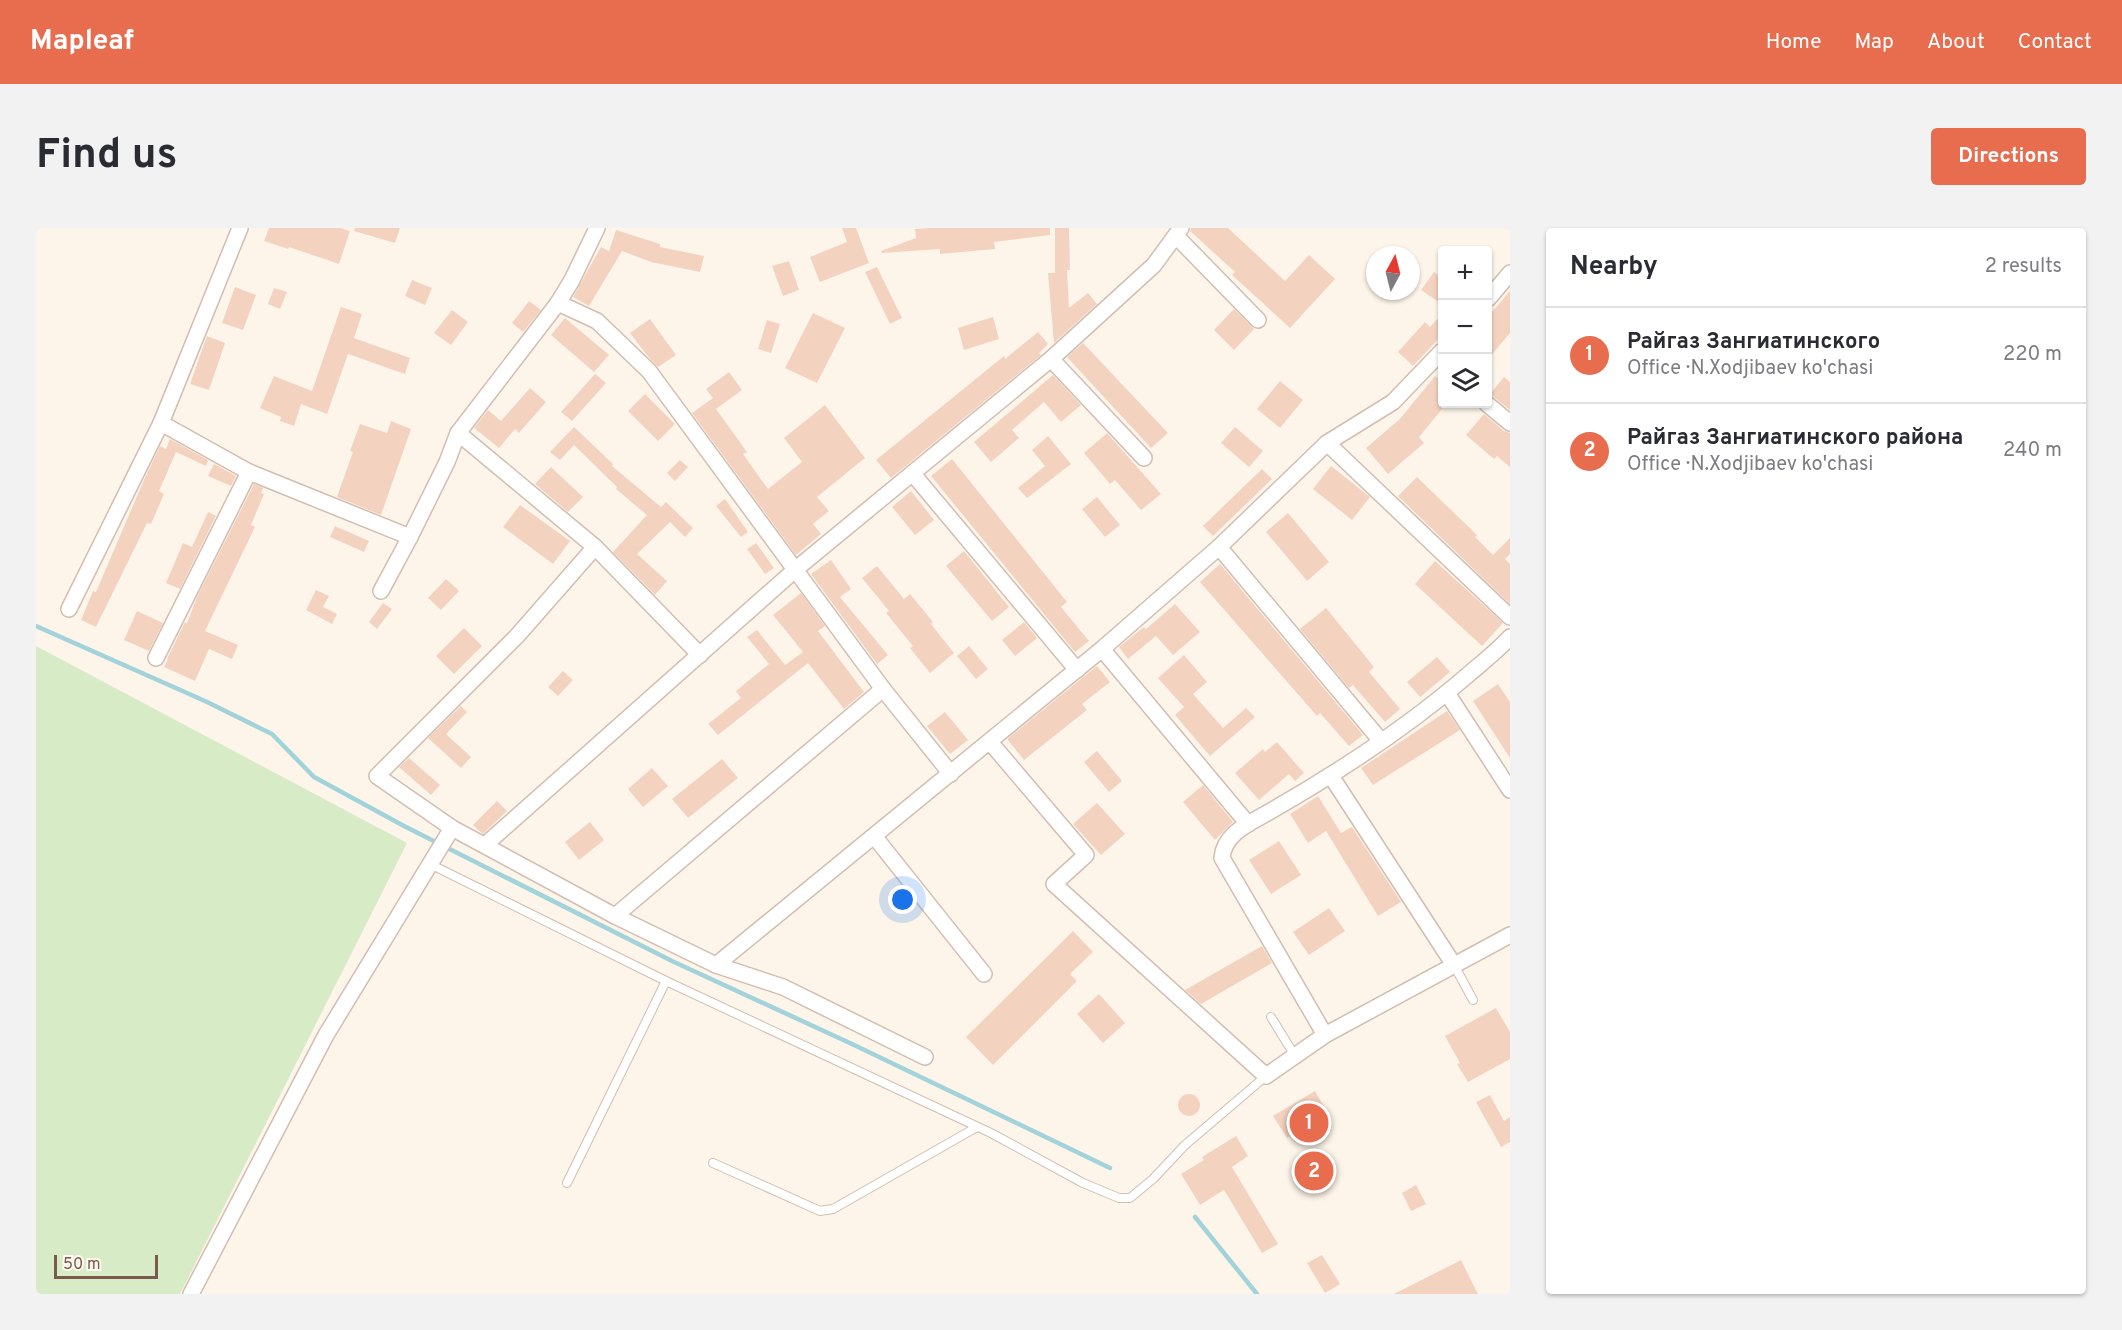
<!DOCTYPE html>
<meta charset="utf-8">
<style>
:root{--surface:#fff;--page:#f2f2f3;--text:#2b2b33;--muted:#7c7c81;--line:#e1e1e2;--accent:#e86c4e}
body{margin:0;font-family:Overpass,sans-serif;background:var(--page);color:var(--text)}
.controls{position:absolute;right:18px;top:18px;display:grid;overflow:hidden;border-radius:6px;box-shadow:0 2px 4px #0004}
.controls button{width:54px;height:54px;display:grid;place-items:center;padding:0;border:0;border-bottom:2px solid var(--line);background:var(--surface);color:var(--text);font:30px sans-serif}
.compass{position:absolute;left:1330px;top:18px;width:54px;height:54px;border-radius:50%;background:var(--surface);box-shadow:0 2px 4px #0004;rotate:7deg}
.scale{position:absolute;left:18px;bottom:15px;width:104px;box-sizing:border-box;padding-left:6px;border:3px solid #795a4c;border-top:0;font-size:16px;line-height:21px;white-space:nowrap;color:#795a4c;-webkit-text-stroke:4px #fff9f0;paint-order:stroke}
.you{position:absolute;left:867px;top:672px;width:21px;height:21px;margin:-15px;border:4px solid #fff;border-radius:50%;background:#1a73e8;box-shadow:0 0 0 9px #1a73e833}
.badge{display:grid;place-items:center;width:39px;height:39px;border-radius:50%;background:var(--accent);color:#fff;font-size:20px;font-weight:700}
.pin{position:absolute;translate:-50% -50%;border:3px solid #fff;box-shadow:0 2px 6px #0006}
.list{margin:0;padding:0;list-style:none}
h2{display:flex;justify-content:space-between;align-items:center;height:78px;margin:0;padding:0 24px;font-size:26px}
h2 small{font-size:20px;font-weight:400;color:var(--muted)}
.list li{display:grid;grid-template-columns:39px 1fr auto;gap:18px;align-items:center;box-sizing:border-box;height:96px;padding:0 24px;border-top:2px solid var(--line)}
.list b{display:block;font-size:22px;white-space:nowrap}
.list p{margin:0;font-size:20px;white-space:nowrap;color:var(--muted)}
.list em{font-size:20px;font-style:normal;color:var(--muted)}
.icon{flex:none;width:33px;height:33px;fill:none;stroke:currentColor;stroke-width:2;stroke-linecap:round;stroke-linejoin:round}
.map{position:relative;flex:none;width:1474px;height:1066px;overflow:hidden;border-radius:6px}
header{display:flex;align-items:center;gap:36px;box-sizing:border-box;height:84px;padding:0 30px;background:var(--accent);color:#fff}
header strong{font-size:28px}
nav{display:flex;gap:33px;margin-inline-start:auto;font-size:21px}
.intro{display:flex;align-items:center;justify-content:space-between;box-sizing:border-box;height:144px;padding:0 36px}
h1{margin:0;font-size:42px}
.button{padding:15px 27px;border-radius:6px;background:var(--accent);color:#fff;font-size:21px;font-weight:700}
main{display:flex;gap:36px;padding:0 36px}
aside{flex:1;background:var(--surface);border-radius:6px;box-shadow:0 2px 4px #0004}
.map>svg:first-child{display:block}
</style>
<header>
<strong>Mapleaf</strong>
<nav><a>Home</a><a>Map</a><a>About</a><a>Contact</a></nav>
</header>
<div class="intro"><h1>Find us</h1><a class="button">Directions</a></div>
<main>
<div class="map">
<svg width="1474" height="1066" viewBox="0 0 1474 1066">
<rect width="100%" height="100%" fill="#fdf5e9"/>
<path fill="#d7ebc7" d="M0 418 371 615 144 1066H0Z"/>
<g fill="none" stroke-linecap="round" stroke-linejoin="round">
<g stroke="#a3d3da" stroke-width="4.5">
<path d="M0 398 169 473 236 506 278 549 368 598 636 733 816 816 1074 940"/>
<path d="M1159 989 1221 1066"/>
</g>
</g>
<g fill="#f3d3c0">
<path d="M233 0H305L314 3 303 36 253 19 252 21 228 13Z"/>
<path d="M319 0H364L359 15 318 3Z"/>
<path d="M806 0H820L833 35 784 54 774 29 811 14Z"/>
<path d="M894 0H1014V7L958 14 959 21 904 26V21L846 25 845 23 880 10 879 1Z"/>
<path d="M1019 0H1033L1034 42H1031L1033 80 1052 65 1061 76 1018 115 1012 45H1019Z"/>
<path d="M1155 0H1192L1249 53 1273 27 1299 51 1254 100 1196 47 1199 44 1154 3Z"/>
<path d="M580 2 624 16V19L668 28 664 44 615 34 586 23 553 78 537 69 565 19 573 23Z"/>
<path d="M753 33 763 62 747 68 736 38Z"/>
<path d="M841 39 866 90 854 96 829 44Z"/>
<path d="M1398 44 1407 51V77L1385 62Z"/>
<path d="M376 52 396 60 389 77 369 68Z"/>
<path d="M199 59 220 67 207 102 186 95Z"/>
<path d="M238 60 251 64 244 81 232 76Z"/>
<path d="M1474 63V105L1452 131V89Z"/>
<path d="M493 73 505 82 487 104 476 95Z"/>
<path d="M305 79 326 86 318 110 374 130 369 146 312 126 291 186 265 176 258 198 244 193 245 189 224 180 238 148 276 163Z"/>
<path d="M1198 81 1218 101 1198 122 1178 102Z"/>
<path d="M416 82 432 94 415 117 398 105Z"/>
<path d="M777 85 809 100 781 155 749 140Z"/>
<path d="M1407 85V106L1377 138 1362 124 1389 94 1394 99Z"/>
<path d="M957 89 963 111 928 122 922 100Z"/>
<path d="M529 90 573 127 558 144 515 107Z"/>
<path d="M614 91 640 127 622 139 610 126 594 105Z"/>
<path d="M731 92 744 96 735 125 722 121Z"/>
<path d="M1002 104 1012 116 1003 125 1005 127 855 250 840 232 968 128 969 131Z"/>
<path d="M171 108 189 115 173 162 154 156Z"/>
<path d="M1047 115 1132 205 1115 220 1031 129Z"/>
<path d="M693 144 706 162 680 181 711 224 707 226 732 261 766 234 748 210 789 177 829 230 781 269 793 283 777 296 785 306 760 327 656 185 677 170 670 161Z"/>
<path d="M559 146 570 155 536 193 525 184Z"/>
<path d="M1017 147 1045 177 1025 194 1008 174 976 202 983 210 955 234 938 214Z"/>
<path d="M1399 148 1407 153V180L1383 209 1388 215 1352 246 1330 220 1364 191Z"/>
<path d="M1468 149 1474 154V182L1454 166Z"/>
<path d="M1244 153 1267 172 1244 200 1221 181Z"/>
<path d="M494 160 510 174 483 205 479 201 463 220 438 200 452 182 465 193Z"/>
<path d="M609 166 639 196 622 213 592 183Z"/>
<path d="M1448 186 1468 203 1474 205V239L1461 228 1458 231 1430 207Z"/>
<path d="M355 193 375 201 345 287 301 269 317 224 314 223 324 196 351 205Z"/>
<path d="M538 199 577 236 576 238 625 279 630 274 657 300 649 309 634 294 601 326 631 353 619 367 577 324 611 287 580 261 581 259 538 217 524 232 514 224Z"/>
<path d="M1199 199 1227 223 1213 239 1185 215Z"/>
<path d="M1071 205 1125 266 1105 282 1079 252 1074 256 1048 225Z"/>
<path d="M1012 208 1035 236 991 270 982 260 1009 238 996 222Z"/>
<path d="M134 211 172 232 170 238 140 224 123 263 128 266 115 296 111 295 60 399 45 392 57 363 60 364 108 252 124 218 130 221Z"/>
<path d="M916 231 1031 374 1025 379 1053 413 1039 424 895 248Z"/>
<path d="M644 232 652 239 639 253 631 245Z"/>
<path d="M178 236 200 248 195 258 172 248Z"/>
<path d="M1295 238 1334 269 1316 292 1277 261Z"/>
<path d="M515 239 547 269 532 284 499 256Z"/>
<path d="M1226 241 1236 251 1177 308 1167 298Z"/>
<path d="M1381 249 1441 307 1439 309 1457 327 1474 310V326L1469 331 1474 336V376L1362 268Z"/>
<path d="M218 256 227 260 225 265 228 266 215 297 219 299 169 403 202 417 196 431 173 421 159 453 128 439 132 431H131L149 394 151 395 161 369Z"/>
<path d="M875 263 898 292 879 307 856 279Z"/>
<path d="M1061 269 1084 297 1069 309 1046 281Z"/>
<path d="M689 271 712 304 705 309 680 278Z"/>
<path d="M484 277 534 313 517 336 467 299Z"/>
<path d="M172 284 180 288 144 361 130 355 147 315 156 319Z"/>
<path d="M1252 285 1293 334 1271 353 1230 304Z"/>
<path d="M299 298 333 313 328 324 294 309Z"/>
<path d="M720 315 738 340 729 346 711 321Z"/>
<path d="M928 323 973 379 956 393 910 338Z"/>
<path d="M795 332 815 361 804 369 852 427 841 436 775 346Z"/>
<path d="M1399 333 1467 395 1446 418 1379 356Z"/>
<path d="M1184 336 1327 507 1313 518 1284 485 1281 488 1164 354Z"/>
<path d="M841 338 868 371 874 366 897 394 895 396 918 425 894 445 874 420 877 418 850 385 853 383 826 350Z"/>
<path d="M410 351 423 363 405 382 392 370Z"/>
<path d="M280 362 293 368 287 379 301 386 296 396 270 382Z"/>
<path d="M765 365 789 398 782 403 828 464 808 481 772 435 682 507 672 496 705 470 700 463 733 436 711 409 721 402 749 437 767 424 737 387Z"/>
<path d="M347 375 356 381 341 401 333 394Z"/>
<path d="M1139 376 1164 404 1137 427 1120 408 1092 431 1083 419 1108 399 1110 401Z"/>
<path d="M1290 380 1338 439 1333 444 1364 481 1349 494 1317 457 1313 460 1264 401Z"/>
<path d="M101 383 127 395 113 423 88 412Z"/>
<path d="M988 394 1001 410 979 428 966 412Z"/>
<path d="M428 400 446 418 418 446 400 428Z"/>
<path d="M933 418 952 441 940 451 921 428Z"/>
<path d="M1148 427 1171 454 1157 466 1187 500 1210 480 1219 489 1174 528 1139 487 1148 479 1122 450Z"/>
<path d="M1401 429 1414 444 1384 469 1371 454Z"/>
<path d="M1061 438 1074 454 1046 476 1051 482 988 532 971 511Z"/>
<path d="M527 443 537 452 522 468 512 459Z"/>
<path d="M1462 456 1474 474V530L1437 473Z"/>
<path d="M425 478 431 484 410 506 435 529 425 540 392 510Z"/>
<path d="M1411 483 1424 502 1337 557 1325 540Z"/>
<path d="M909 484 932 512 914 526 891 498Z"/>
<path d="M1241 514 1268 545 1259 553 1253 546 1223 572 1199 545 1227 521 1229 524Z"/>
<path d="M1061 523 1086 553 1073 564 1048 534Z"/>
<path d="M373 530 404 557 395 567 363 539Z"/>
<path d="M686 531 702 550 652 590 636 571Z"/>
<path d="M616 540 632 558 607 579 592 561Z"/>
<path d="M1167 557 1197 594 1179 612 1147 574Z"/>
<path d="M1282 568 1305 605 1316 599 1365 674 1342 688 1290 603 1272 615 1254 586Z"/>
<path d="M461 573 471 583 447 606 437 597Z"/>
<path d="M1061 575 1089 606 1065 627 1037 596Z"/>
<path d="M554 594 568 612 543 632 529 614Z"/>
<path d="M1243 613 1265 647 1235 666 1213 632Z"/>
<path d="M1293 680 1309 703 1273 727 1257 704Z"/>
<path d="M1037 703 1057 724 1034 746 1041 753 957 837 930 809Z"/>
<path d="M1226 718 1236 735 1165 776 1149 762Z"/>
<path d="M1063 766 1089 795 1067 815 1041 786Z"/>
<path d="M1460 780 1474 804V831L1432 854 1421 836 1424 835 1409 808Z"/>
<path d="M1279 863 1292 886 1251 910 1237 888Z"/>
<circle cx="1153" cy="877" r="11"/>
<path d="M1454 867 1468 893 1474 889V914L1465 919 1440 874Z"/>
<path d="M1200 908 1212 928 1196 939 1242 1016 1226 1025 1188 962 1164 977 1145 946 1168 932 1166 929Z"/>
<path d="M1280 923 1294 945 1271 959 1257 937Z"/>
<path d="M1380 957 1390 976 1375 983 1366 965Z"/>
<path d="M1286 1027 1304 1056 1289 1065 1271 1035Z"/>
<path d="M1425 1032 1442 1066H1358Z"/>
</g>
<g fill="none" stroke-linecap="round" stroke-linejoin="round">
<g stroke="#d2beb1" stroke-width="10">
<g id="lane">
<path d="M394 636 630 753 955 905 1047 955 1083 970H1094L1117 951 1149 917 1230 848"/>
<path d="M1418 737 1437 772"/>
<path d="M1235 789 1259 828"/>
<path d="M677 935 784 983 797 981 941 899"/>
<path d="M531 955 630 753"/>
</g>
</g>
<g stroke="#d2beb1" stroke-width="18">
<g id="street">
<path d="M1140 8 1222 92"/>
<path d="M1452 71 1474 45"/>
<path d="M522 75 561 93 613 143 847 461 915 546"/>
<path d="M1015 131 1108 230"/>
<path d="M1451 176 1474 195"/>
<path d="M125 195 213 244 374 309"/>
<path d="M422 205 559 319 664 427"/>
<path d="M1291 215 1474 389"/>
<path d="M877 246 1041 442"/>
<path d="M559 319 481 408 341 548 416 600 579 688 680 737 747 759 889 829"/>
<path d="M1183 319 1345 513"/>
<path d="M345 363 374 309 411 234 422 205 522 75 536 52 561 0"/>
<path d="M33 381 125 195 204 0"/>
<path d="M1066 421 1212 596"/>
<path d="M120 430 213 244"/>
<path d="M1411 465 1474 562"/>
<path d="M954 514 1050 627 1018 656 1230 848 1289 807 1474 707"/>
<path d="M1295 548 1418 737"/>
<path d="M838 608 948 746"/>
<path d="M449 617 760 341 1015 131 1118 37 1145 0"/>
<path d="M579 688 847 461"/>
<path d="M680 737 1066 421 1183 319 1291 215 1357 174 1406 123"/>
<path d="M1289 807 1186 630C1188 605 1214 595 1233 584 1303 544 1372 499 1433 446 1447 434 1462 422 1474 409"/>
<path d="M155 1066 290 807 416 600"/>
</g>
</g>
<use href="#lane" stroke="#fff" stroke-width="8"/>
<use href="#street" stroke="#fff" stroke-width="15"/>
</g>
</svg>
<div class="controls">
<button>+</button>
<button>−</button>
<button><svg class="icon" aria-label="layers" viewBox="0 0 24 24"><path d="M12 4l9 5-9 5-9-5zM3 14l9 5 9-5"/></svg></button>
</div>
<svg class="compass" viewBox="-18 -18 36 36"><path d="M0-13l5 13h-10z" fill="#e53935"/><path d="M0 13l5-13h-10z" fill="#7c7c81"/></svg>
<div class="scale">50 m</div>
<div class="you"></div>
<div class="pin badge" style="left:1273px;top:895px">1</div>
<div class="pin badge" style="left:1278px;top:943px">2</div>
</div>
<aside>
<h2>Nearby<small>2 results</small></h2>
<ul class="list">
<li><span class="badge">1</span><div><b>Райгаз Зангиатинского</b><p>Office · N.Xodjibaev ko'chasi</p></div><em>220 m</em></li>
<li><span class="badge">2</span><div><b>Райгаз Зангиатинского района</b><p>Office · N.Xodjibaev ko'chasi</p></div><em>240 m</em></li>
</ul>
</aside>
</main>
